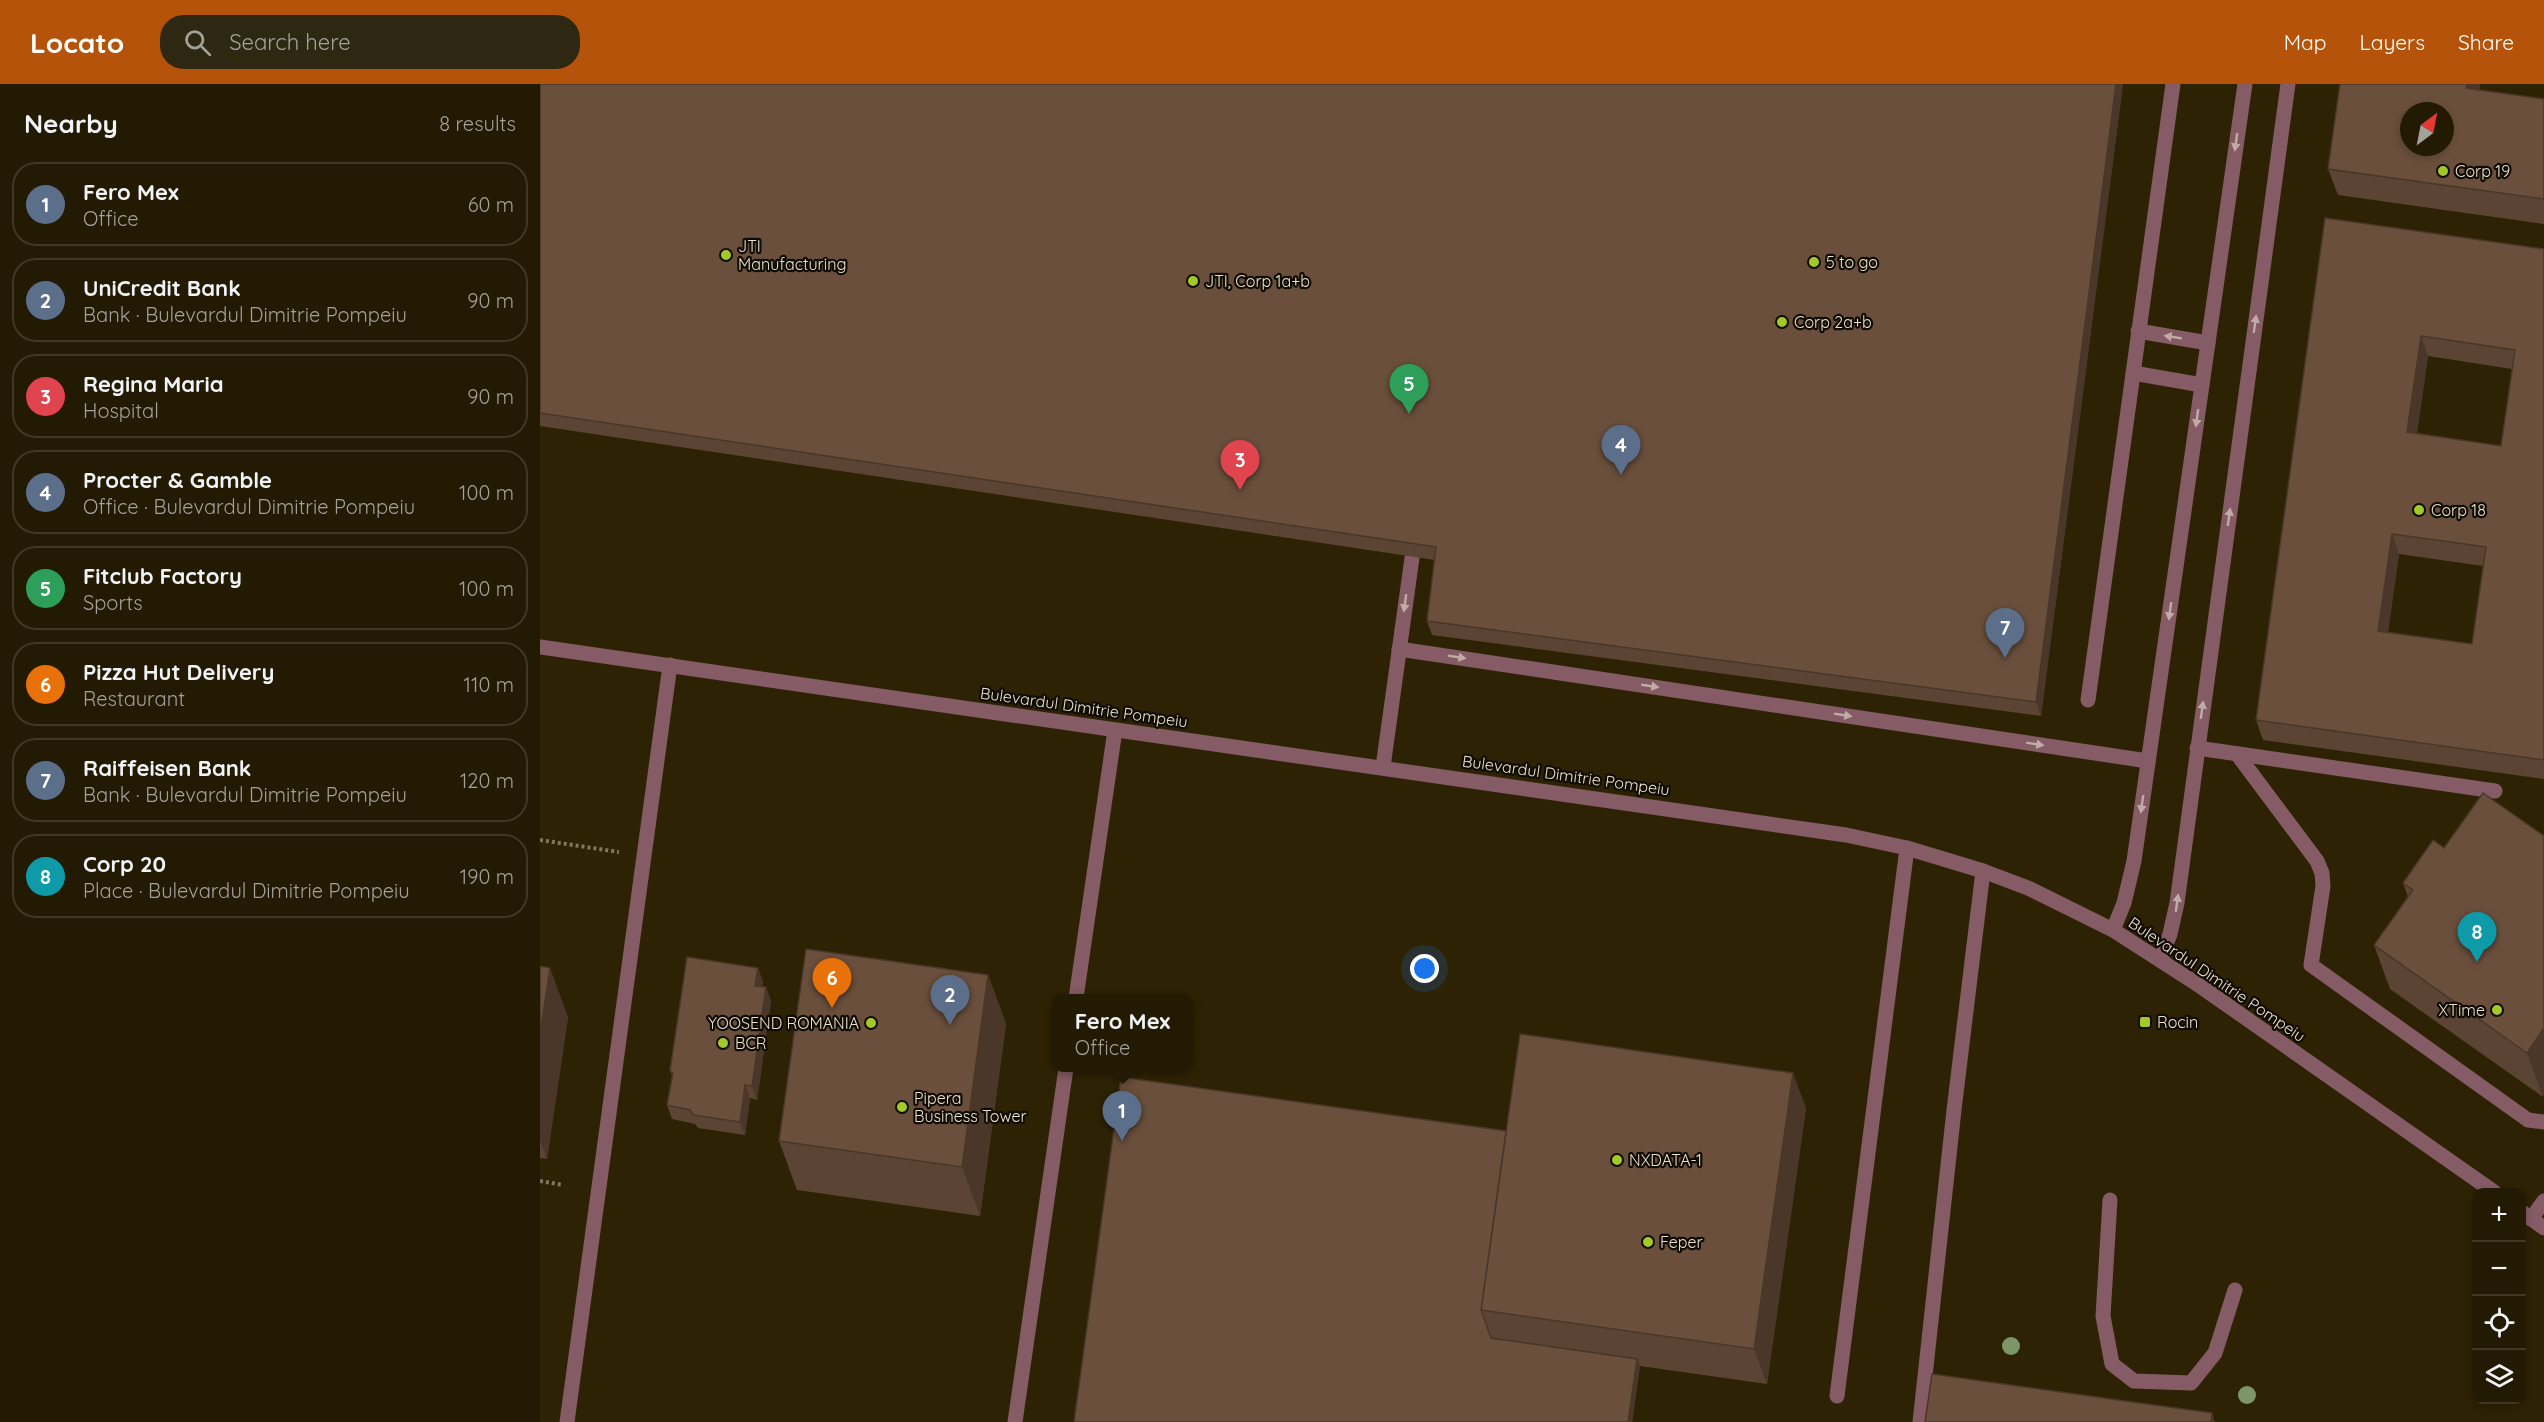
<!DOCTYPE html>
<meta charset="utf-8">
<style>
:root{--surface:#221a03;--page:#2e2712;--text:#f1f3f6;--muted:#a2a19a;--line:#3f3825;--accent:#b45309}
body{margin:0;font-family:Quicksand,sans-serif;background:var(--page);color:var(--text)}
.controls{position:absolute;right:18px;bottom:18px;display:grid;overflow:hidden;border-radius:12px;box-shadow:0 3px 9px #0003}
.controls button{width:54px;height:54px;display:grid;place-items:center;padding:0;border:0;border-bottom:2px solid var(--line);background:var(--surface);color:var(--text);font:30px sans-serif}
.compass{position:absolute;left:1860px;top:18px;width:54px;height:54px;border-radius:50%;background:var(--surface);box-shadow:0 3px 9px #0003;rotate:32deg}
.you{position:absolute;left:885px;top:885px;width:21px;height:21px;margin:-15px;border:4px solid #fff;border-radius:50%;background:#1a73e8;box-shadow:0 0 0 9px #1a73e833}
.badge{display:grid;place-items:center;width:39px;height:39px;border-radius:50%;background:var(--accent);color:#fff;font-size:20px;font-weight:700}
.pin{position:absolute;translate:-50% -50px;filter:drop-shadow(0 2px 3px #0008)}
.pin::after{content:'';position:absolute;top:32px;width:21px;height:18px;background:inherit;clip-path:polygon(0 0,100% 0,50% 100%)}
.popup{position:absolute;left:512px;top:910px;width:141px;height:78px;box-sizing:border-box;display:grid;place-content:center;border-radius:12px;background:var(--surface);filter:drop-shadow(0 2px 4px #0005);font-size:20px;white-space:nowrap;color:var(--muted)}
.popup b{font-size:22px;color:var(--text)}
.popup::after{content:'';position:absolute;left:50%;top:100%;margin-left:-12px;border:12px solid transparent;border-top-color:var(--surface)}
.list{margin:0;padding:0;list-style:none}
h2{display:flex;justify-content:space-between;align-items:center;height:78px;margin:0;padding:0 24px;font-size:26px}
h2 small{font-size:20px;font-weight:400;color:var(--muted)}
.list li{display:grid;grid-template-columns:39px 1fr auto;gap:18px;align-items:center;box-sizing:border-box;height:84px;margin:0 12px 12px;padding:0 12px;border:2px solid var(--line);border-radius:24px}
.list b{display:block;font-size:22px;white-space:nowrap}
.list p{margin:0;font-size:20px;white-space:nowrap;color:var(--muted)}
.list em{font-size:20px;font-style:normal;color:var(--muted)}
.icon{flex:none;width:33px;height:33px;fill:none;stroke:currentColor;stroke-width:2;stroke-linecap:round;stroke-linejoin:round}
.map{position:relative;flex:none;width:2004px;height:1338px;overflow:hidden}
header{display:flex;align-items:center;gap:36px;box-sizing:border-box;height:84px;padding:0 30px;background:var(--accent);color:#fff}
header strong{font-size:28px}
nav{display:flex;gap:33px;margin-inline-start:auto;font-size:21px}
.search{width:420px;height:54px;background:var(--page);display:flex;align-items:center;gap:15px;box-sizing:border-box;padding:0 21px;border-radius:24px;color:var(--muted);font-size:22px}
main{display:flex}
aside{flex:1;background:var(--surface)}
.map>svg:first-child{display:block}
</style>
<header>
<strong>Locato</strong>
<div class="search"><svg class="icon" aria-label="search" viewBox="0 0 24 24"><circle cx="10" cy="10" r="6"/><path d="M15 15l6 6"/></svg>Search here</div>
<nav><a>Map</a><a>Layers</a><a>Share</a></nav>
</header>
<main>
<aside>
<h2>Nearby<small>8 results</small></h2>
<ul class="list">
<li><span class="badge" style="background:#5c6f8a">1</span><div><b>Fero Mex</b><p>Office</p></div><em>60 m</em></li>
<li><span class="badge" style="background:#5c6f8a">2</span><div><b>UniCredit Bank</b><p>Bank · Bulevardul Dimitrie Pompeiu</p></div><em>90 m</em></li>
<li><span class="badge" style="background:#e0444e">3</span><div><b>Regina Maria</b><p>Hospital</p></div><em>90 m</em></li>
<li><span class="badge" style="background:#5c6f8a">4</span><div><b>Procter &amp; Gamble</b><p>Office · Bulevardul Dimitrie Pompeiu</p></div><em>100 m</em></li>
<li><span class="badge" style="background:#2e9e5b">5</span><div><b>Fitclub Factory</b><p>Sports</p></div><em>100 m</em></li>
<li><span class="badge" style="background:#e8710a">6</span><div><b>Pizza Hut Delivery</b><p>Restaurant</p></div><em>110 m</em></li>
<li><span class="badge" style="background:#5c6f8a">7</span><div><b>Raiffeisen Bank</b><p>Bank · Bulevardul Dimitrie Pompeiu</p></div><em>120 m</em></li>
<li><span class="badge" style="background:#0f9aa8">8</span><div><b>Corp 20</b><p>Place · Bulevardul Dimitrie Pompeiu</p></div><em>190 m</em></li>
</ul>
</aside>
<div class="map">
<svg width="2004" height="1338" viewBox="0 0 2004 1338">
<rect width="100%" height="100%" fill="#2e2204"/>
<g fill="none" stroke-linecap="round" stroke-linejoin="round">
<g stroke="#81775e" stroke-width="4" stroke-dasharray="3 3" stroke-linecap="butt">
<path d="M0 756 79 768"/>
<path d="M0 1097 23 1101"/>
</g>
<g stroke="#855b65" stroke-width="15">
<path d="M1598 247 1668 259"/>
<path d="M1593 289 1662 301"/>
<path d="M859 565 1608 677"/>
<path d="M1548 616 1633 0"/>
<path d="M1657 664 1955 707"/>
<path d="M1697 670 1777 777 1782 789 1783 802 1771 881 1988 1036 2004 1038"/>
<path d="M843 683 872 474"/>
<path d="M1573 846 1584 819 1594 777 1705 0"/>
<path d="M1621 875 1630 850 1637 819 1748 0"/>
<path d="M536 914 575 646"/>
<path d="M1570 1116 1563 1232 1572 1280 1594 1297 1651 1299 1675 1269 1695 1206"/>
<path d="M1991 1135 2004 1117"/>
<path d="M1297 1312 1367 764"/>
<path d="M27 1338 130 581"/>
<path d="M475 1338 526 984"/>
<path d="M1380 1338 1414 1026 1443 787"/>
</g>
<g stroke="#855b65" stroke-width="15">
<path d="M0 563 1306 751 1367 764 1443 787 1488 804 1573 846 1660 902 1954 1108"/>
<path d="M1982 1128 2004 1144"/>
</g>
</g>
<g fill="#7d9667">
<circle cx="1471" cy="1262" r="9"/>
<circle cx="1707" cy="1311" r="9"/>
</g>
<g fill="#5b4434" fill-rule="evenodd">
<path d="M0 0H1583L1501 632 892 551 887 537 895 476 0 342Z"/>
<path d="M1800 0H1940L1939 6 2004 15V140L1798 111 1788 85Z"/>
<path d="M1785 134 2004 165V695L1723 656 1716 636ZM1888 272 1972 285 1961 362 1877 349ZM1859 470 1943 482 1932 560 1848 548Z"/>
<path d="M1943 709 2003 1013 1850 905 1834 861 1868 813 1863 799 1904 764Z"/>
<path d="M0 882 28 933 7 1075 0 1074Z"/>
<path d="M448 891 466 940 440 1132 257 1106 239 1057Z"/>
<path d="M223 897 222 903H226L231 917 217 1016 210 1014 205 1051 158 1044 155 1040 132 1035 127 1021 133 993 130 987Z"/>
<path d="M1266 1024 1227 1300 1100 1282 1092 1338H534L966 1047Z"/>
</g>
<g fill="#4a372a">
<path d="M1576 0H1583L1501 632 1496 618Z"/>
<path d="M1927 0H1940L1936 30 1926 4Z"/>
<path d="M1881 252 1888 272 1874 368 1867 348Z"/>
<path d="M1852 450 1859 470 1845 567 1838 547Z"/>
<path d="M10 884 28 933 7 1075 0 1056V950Z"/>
<path d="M218 884 223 897 220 915 215 902Z"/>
<path d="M448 891 466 940 440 1132 422 1083Z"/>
<path d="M226 903 231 917 217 1016 212 1002Z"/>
<path d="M2004 944V1011L2003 1013 1987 969Z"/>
<path d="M1253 989 1266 1024 1227 1300 1214 1265Z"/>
<path d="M205 1001 210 1014 205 1051 200 1038Z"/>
<path d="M1097 1275 1100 1282 1092 1338H1088Z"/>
<path d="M1672 1329 1675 1338H1671Z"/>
</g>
<g fill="#6a4f3c" stroke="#4a372a" stroke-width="1.5" fill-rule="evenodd">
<path d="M0 0H1576L1496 618 887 537 896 463 0 329Z"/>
<path d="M1800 0H1927L1926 4 2004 15V115L1788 85ZM1869 27H1905V63H1869Z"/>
<path d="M1785 134 2004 165V676L1716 636ZM1881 252 1975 266 1961 362 1867 348ZM1852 450 1946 463 1932 560 1838 547Z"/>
<path d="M1943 709 2004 752V944L1987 969 1834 861 1873 806 1863 799 1893 756 1904 764Z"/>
<path d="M266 865 448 891 422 1083 239 1057Z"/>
<path d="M147 873 218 884 215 902 226 903 212 1002 205 1001 200 1038 153 1031 150 1026 127 1021 133 989 130 987Z"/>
<path d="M0 882 10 884 0 950Z"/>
<path d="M980 950 1253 989 1214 1265 941 1226Z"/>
<path d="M581 993 966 1047 941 1226 951 1254 1097 1275 1088 1338H534Z"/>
<path d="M1392 1290 1672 1329 1671 1338H1385Z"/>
</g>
<defs><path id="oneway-solid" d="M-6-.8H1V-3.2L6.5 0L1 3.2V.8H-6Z" transform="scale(1.5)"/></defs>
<g fill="#c0aba5">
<use href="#oneway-solid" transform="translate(1696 58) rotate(98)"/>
<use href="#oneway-solid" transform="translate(1715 240) rotate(-82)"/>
<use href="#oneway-solid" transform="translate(1633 253) rotate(-171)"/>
<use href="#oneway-solid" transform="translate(1657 334) rotate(98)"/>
<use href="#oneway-solid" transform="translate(1689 433) rotate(-82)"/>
<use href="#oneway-solid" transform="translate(865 519) rotate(98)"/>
<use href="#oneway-solid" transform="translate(1630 527) rotate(98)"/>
<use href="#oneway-solid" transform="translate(917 573) rotate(9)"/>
<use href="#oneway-solid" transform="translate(1110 602) rotate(9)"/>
<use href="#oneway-solid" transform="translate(1662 626) rotate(-82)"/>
<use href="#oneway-solid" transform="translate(1303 631) rotate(9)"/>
<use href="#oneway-solid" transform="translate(1495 660) rotate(9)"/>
<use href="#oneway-solid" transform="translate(1602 720) rotate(98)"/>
<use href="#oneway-solid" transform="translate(1637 819) rotate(-82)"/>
</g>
<g fill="#a2c928" stroke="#110c03" stroke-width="2">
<circle cx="1903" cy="87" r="6"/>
<circle cx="186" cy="171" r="6"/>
<circle cx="1274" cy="178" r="6"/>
<circle cx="653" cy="197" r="6"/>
<circle cx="1242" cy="238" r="6"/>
<circle cx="1879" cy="426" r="6"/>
<circle cx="1957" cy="926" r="6"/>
<rect x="1599" y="932" width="12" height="12" rx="3"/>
<circle cx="331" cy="939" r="6"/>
<circle cx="183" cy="959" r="6"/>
<circle cx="362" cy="1023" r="6"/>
<circle cx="1077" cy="1076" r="6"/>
<circle cx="1108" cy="1158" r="6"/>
</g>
<g text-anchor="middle" stroke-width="4.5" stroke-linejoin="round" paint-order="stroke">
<g font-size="16" fill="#e8e1d0" stroke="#110c03" text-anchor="start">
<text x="1915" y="93">Corp 19</text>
<text x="198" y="168">JTI<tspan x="198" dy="18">Manufacturing</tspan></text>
<text x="1286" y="184">5 to go</text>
<text x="665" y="203">JTI, Corp 1a+b</text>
<text x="1254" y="244">Corp 2a+b</text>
<text x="1891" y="432">Corp 18</text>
<text x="1945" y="932" text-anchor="end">XTime</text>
<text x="1617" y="944">Rocin</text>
<text x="319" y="945" text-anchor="end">YOOSEND ROMANIA</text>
<text x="195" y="965">BCR</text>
<text x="374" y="1020">Pipera<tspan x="374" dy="18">Business Tower</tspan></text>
<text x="1089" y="1082">NXDATA-1</text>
<text x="1120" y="1164">Feper</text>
</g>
<g font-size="16" fill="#e8e1d0" stroke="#110c03">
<text transform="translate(544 623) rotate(8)" y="6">Bulevardul Dimitrie Pompeiu</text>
<text transform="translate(1026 691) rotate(8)" y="6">Bulevardul Dimitrie Pompeiu</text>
<text transform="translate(1677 895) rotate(34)" y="6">Bulevardul Dimitrie Pompeiu</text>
</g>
</g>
</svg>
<div class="controls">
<button>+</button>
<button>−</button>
<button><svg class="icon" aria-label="locate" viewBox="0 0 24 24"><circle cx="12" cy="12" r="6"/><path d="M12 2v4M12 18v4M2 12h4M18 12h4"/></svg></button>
<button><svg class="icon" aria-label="layers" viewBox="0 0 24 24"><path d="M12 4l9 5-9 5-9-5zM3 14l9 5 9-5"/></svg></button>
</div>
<svg class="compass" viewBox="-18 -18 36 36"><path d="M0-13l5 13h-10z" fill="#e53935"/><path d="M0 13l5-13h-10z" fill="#a2a19a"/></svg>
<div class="you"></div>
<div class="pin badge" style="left:582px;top:1057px;background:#5c6f8a">1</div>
<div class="popup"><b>Fero Mex</b>Office</div>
<div class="pin badge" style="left:410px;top:941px;background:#5c6f8a">2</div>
<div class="pin badge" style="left:700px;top:406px;background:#e0444e">3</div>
<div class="pin badge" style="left:1081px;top:391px;background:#5c6f8a">4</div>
<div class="pin badge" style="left:869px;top:330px;background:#2e9e5b">5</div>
<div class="pin badge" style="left:292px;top:924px;background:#e8710a">6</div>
<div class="pin badge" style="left:1465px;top:574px;background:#5c6f8a">7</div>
<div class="pin badge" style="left:1937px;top:878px;background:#0f9aa8">8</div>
</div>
</main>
